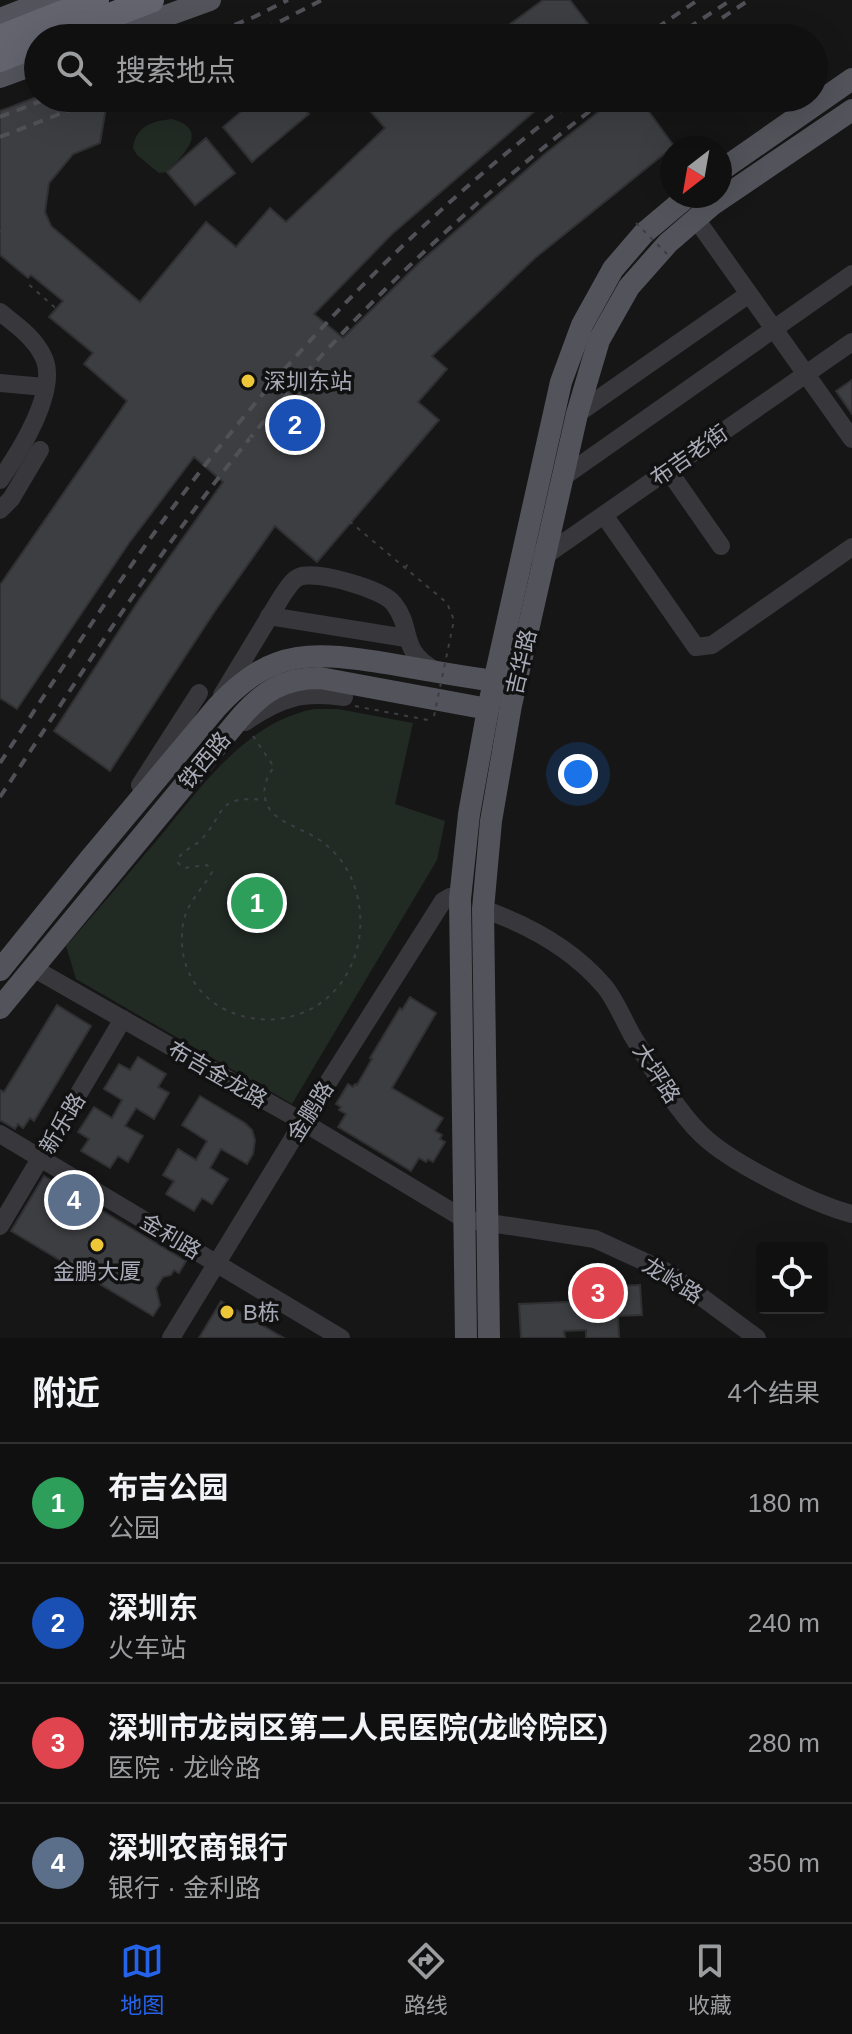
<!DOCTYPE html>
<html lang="zh">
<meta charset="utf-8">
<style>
:root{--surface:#101011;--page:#19191a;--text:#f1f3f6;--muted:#9c9d9f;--line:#303031;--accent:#2563eb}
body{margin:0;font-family:Arial,"Noto Sans SC",sans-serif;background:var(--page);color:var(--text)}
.controls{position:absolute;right:24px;bottom:24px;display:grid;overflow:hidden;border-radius:8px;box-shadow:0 8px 32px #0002}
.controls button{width:72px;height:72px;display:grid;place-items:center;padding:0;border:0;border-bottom:2px solid var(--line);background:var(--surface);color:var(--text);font:40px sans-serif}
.compass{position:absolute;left:660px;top:136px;width:72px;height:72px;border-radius:50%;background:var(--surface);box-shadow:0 8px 32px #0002;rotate:211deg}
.you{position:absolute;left:578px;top:774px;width:28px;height:28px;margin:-20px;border:6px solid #fff;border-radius:50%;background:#1a73e8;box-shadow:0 0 0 12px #1a73e833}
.badge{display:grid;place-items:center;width:52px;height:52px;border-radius:50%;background:var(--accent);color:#fff;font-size:26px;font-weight:700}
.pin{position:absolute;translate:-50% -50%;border:4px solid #fff;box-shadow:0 2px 8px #0006}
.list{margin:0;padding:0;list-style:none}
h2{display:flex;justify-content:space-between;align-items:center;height:104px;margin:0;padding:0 32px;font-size:34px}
h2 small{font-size:26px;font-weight:400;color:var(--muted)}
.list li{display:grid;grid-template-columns:52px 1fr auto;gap:24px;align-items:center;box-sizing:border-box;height:120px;padding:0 32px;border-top:2px solid var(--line)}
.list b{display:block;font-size:30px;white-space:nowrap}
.list p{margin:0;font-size:26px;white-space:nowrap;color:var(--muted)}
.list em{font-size:26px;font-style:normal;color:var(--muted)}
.icon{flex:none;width:44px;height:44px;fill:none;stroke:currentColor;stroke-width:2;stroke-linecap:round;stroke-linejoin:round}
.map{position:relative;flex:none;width:852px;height:1338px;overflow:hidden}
.search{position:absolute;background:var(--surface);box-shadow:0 8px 32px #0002;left:24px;right:24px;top:24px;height:88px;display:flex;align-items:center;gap:20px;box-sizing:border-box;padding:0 28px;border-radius:44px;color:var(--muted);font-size:30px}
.sheet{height:584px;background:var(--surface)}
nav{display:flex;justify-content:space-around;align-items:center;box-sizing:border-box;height:112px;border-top:2px solid var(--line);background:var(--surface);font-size:22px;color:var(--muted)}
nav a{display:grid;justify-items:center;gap:4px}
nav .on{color:var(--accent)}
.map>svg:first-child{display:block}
</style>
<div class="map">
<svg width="852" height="1338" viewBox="0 0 852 1338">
<rect width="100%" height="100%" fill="#161617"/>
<g fill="#222a24">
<path d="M172 119C211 130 183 155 167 172L159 173 137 155 133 148C136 126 152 121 172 119Z"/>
<path d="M314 709H338L413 723 395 804 445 821 437 860 292 1104 76 979 66 946C97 911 127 875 158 839 200 789 245 722 314 709Z"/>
</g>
<g fill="#3d3e41" stroke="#303033" stroke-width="2">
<path d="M543 0H570L599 38H491Z"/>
<path d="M34 98H129L106 108 100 143 73 154 49 183 45 212 51 226 140 302 206 222 236 247 270 208 286 222 385 128 364 104 371 98H550L392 234 314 314 343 338 420 262 546 153 616 98H639L674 146 535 258 432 356 447 369 418 402 439 420 317 562 275 526 215 611 110 771 54 731 139 600 223 482 194 457 129 543 17 709 0 698V585L127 401 84 364 93 353 49 317 63 301 31 275 28 278 0 255V111Z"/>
<path d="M257 98H295L309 114 252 162 223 127Z"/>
<path d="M206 138 235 173 195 205 167 172Z"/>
<path d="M852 380V414L836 391Z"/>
<path d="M410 997 436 1013 392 1088 443 1118 435 1131 442 1135 440 1139 445 1142 433 1162 428 1159 426 1162 419 1158 411 1171 338 1127 346 1114 339 1110 341 1107 336 1104 348 1084 353 1087 355 1084 357 1085 372 1059 370 1058 400 1008 402 1010Z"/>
<path d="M57 1005 91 1026 34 1121 30 1118 23 1128 18 1124 15 1129 0 1120V1090L4 1092Z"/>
<path d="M138 1057 166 1074 158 1087 169 1093 154 1119 136 1108 125 1126 143 1136 128 1162 118 1156 110 1168 81 1151 89 1139 78 1132 94 1107 112 1118 122 1100 104 1089 119 1064 130 1070Z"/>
<path d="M200 1096 245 1123 252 1130 255 1140 253 1154 247 1164 221 1149 210 1168 228 1179 212 1204 202 1198 194 1211 166 1194 174 1181 163 1175 178 1149 196 1160 207 1141 182 1125Z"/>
<path d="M44 1176 186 1261 179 1273 174 1270 171 1275 163 1277 156 1288 160 1305 153 1316 11 1231Z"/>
<path d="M640 1285 642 1315 618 1316 619 1338H586V1330L564 1331 565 1338H521L519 1304 592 1301V1287Z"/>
<path d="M221 1301 260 1324 284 1338H199Z"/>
</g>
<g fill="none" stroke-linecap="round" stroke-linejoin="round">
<g stroke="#3d3e43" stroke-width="2" stroke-dasharray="4 6" stroke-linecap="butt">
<path d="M0 231 76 292 60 312 26 282"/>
<path d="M405 568 409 562"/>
<path d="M355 706 433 721"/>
<path d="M253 736 274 767C264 780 260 796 271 811 282 824 303 829 318 839 360 866 371 924 350 968 308 1055 168 1026 183 924 187 902 202 890 212 872L207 865 184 868 177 862C180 851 192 848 200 841 227 813 214 795 265 800"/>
</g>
<g stroke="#37373c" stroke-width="18">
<path d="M696 219 852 439"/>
<path d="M0 312C16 325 34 337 43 356 60 389 19 453 0 480"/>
<path d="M0 383 45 387"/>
<path d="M577 414 749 294"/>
<path d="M668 470 721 546"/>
<path d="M562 478 852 274"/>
<path d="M0 510 11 499 40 450"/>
<path d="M604 515 696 647 712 645 852 547"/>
<path d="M537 554 546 555 852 342"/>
<path d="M269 616 406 638"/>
<path d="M222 695 282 596C287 589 292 580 299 577 316 570 383 589 394 604 414 630 398 650 436 671"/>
<path d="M245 722C280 698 302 691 344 697"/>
<path d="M140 785 199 693"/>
<path d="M483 909C529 925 573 949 605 987 616 1001 623 1019 632 1035 651 1066 675 1109 702 1135 731 1163 813 1204 852 1214"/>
<path d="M33 968 303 1122 464 1219 595 1239 669 1273 757 1338"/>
<path d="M0 1134 341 1338"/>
<path d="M0 1226 123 1019"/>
<path d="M171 1338 303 1122 443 901 450 897 460 899"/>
</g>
<g stroke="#53535b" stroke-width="22">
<path d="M0 19 49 0"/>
<path d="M105 38 210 0"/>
<path d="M0 77 38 63"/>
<path d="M720 171 852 79"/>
<path d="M0 970 89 860 217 707C273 646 315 652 391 664 425 670 459 676 494 681"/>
<path d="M0 1008 239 719C262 692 283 678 320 678L488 709"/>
<path d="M466 1338 460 899 469 814 488 709 561 382 582 325 613 269 644 233 688 196"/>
<path d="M489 1338 483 909 491 821 511 705 577 414 599 340 629 287 668 243 712 205 852 110"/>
</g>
<g stroke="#63646d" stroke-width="26">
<path d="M0 38 96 0"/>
<path d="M53 38 151 0"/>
<path d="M0 59 38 44"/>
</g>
<g stroke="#505157" stroke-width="4" stroke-dasharray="10 8" stroke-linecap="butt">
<path d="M722 18 749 0"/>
<path d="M201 38 254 17 288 0"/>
<path d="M248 38 322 0"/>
<path d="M642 38 698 0"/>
<path d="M673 38 731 0"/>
<path d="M0 117 49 98"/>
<path d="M0 137 101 98"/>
<path d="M0 763C58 675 114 586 177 502 290 350 425 212 576 98"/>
<path d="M0 797C76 683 148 566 234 458 342 322 469 202 607 98"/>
</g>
<g stroke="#3d3e43" stroke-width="2" stroke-dasharray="4 6" stroke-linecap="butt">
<path d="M636 223 671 258"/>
<path d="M98 267 76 292 447 603 454 620 433 721"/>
</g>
</g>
<g fill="#edc738" stroke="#111112" stroke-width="3">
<circle cx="248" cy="381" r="8"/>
<circle cx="97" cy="1245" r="8"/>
<circle cx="227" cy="1312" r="8"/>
</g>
<g text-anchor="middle" stroke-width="7" stroke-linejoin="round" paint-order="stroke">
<g font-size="22" fill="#a8abb7" stroke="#111112" text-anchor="start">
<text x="264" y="389">深圳东站</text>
<text x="97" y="1279" text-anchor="middle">金鹏大厦</text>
<text x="243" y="1320">B栋</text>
</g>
<g font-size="22" fill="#a8abb7" stroke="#111112">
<text transform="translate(689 455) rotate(-35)" y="8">布吉老街</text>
<text transform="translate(521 662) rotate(-77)" y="8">吉华路</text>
<text transform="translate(204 760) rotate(-50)" y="8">铁西路</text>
<text transform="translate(657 1073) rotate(57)" y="8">大坪路</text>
<text transform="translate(218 1074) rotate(30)" y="8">布吉金龙路</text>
<text transform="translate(310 1111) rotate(-58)" y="8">金鹏路</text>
<text transform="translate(62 1123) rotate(-59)" y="8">新乐路</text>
<text transform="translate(171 1236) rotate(31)" y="8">金利路</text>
<text transform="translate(673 1280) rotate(32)" y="8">龙岭路</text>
</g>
</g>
</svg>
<div class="controls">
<button><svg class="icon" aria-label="locate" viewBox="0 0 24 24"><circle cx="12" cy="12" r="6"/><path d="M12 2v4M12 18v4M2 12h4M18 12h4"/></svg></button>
</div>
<svg class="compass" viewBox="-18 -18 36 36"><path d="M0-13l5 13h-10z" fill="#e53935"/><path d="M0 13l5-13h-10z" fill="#9c9d9f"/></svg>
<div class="you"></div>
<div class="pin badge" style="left:257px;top:903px;background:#2e9e5b">1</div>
<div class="pin badge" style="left:295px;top:425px;background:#1a4fb4">2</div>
<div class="pin badge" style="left:598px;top:1293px;background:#e0444e">3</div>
<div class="pin badge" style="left:74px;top:1200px;background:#5c6f8a">4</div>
<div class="search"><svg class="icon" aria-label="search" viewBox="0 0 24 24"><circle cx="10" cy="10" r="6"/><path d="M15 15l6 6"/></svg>搜索地点</div>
</div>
<section class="sheet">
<h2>附近<small>4个结果</small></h2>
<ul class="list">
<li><span class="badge" style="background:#2e9e5b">1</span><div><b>布吉公园</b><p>公园</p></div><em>180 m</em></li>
<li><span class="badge" style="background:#1a4fb4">2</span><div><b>深圳东</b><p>火车站</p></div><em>240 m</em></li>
<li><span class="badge" style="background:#e0444e">3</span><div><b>深圳市龙岗区第二人民医院(龙岭院区)</b><p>医院 · 龙岭路</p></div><em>280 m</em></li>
<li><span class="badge" style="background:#5c6f8a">4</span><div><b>深圳农商银行</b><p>银行 · 金利路</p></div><em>350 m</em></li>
</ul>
</section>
<nav>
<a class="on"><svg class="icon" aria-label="map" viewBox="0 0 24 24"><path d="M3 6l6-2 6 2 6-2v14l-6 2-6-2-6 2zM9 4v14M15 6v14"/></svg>地图</a>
<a><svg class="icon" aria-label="directions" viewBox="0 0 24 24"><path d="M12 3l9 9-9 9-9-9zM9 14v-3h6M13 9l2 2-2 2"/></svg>路线</a>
<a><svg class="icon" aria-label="saved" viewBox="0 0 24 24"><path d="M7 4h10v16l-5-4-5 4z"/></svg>收藏</a>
</nav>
